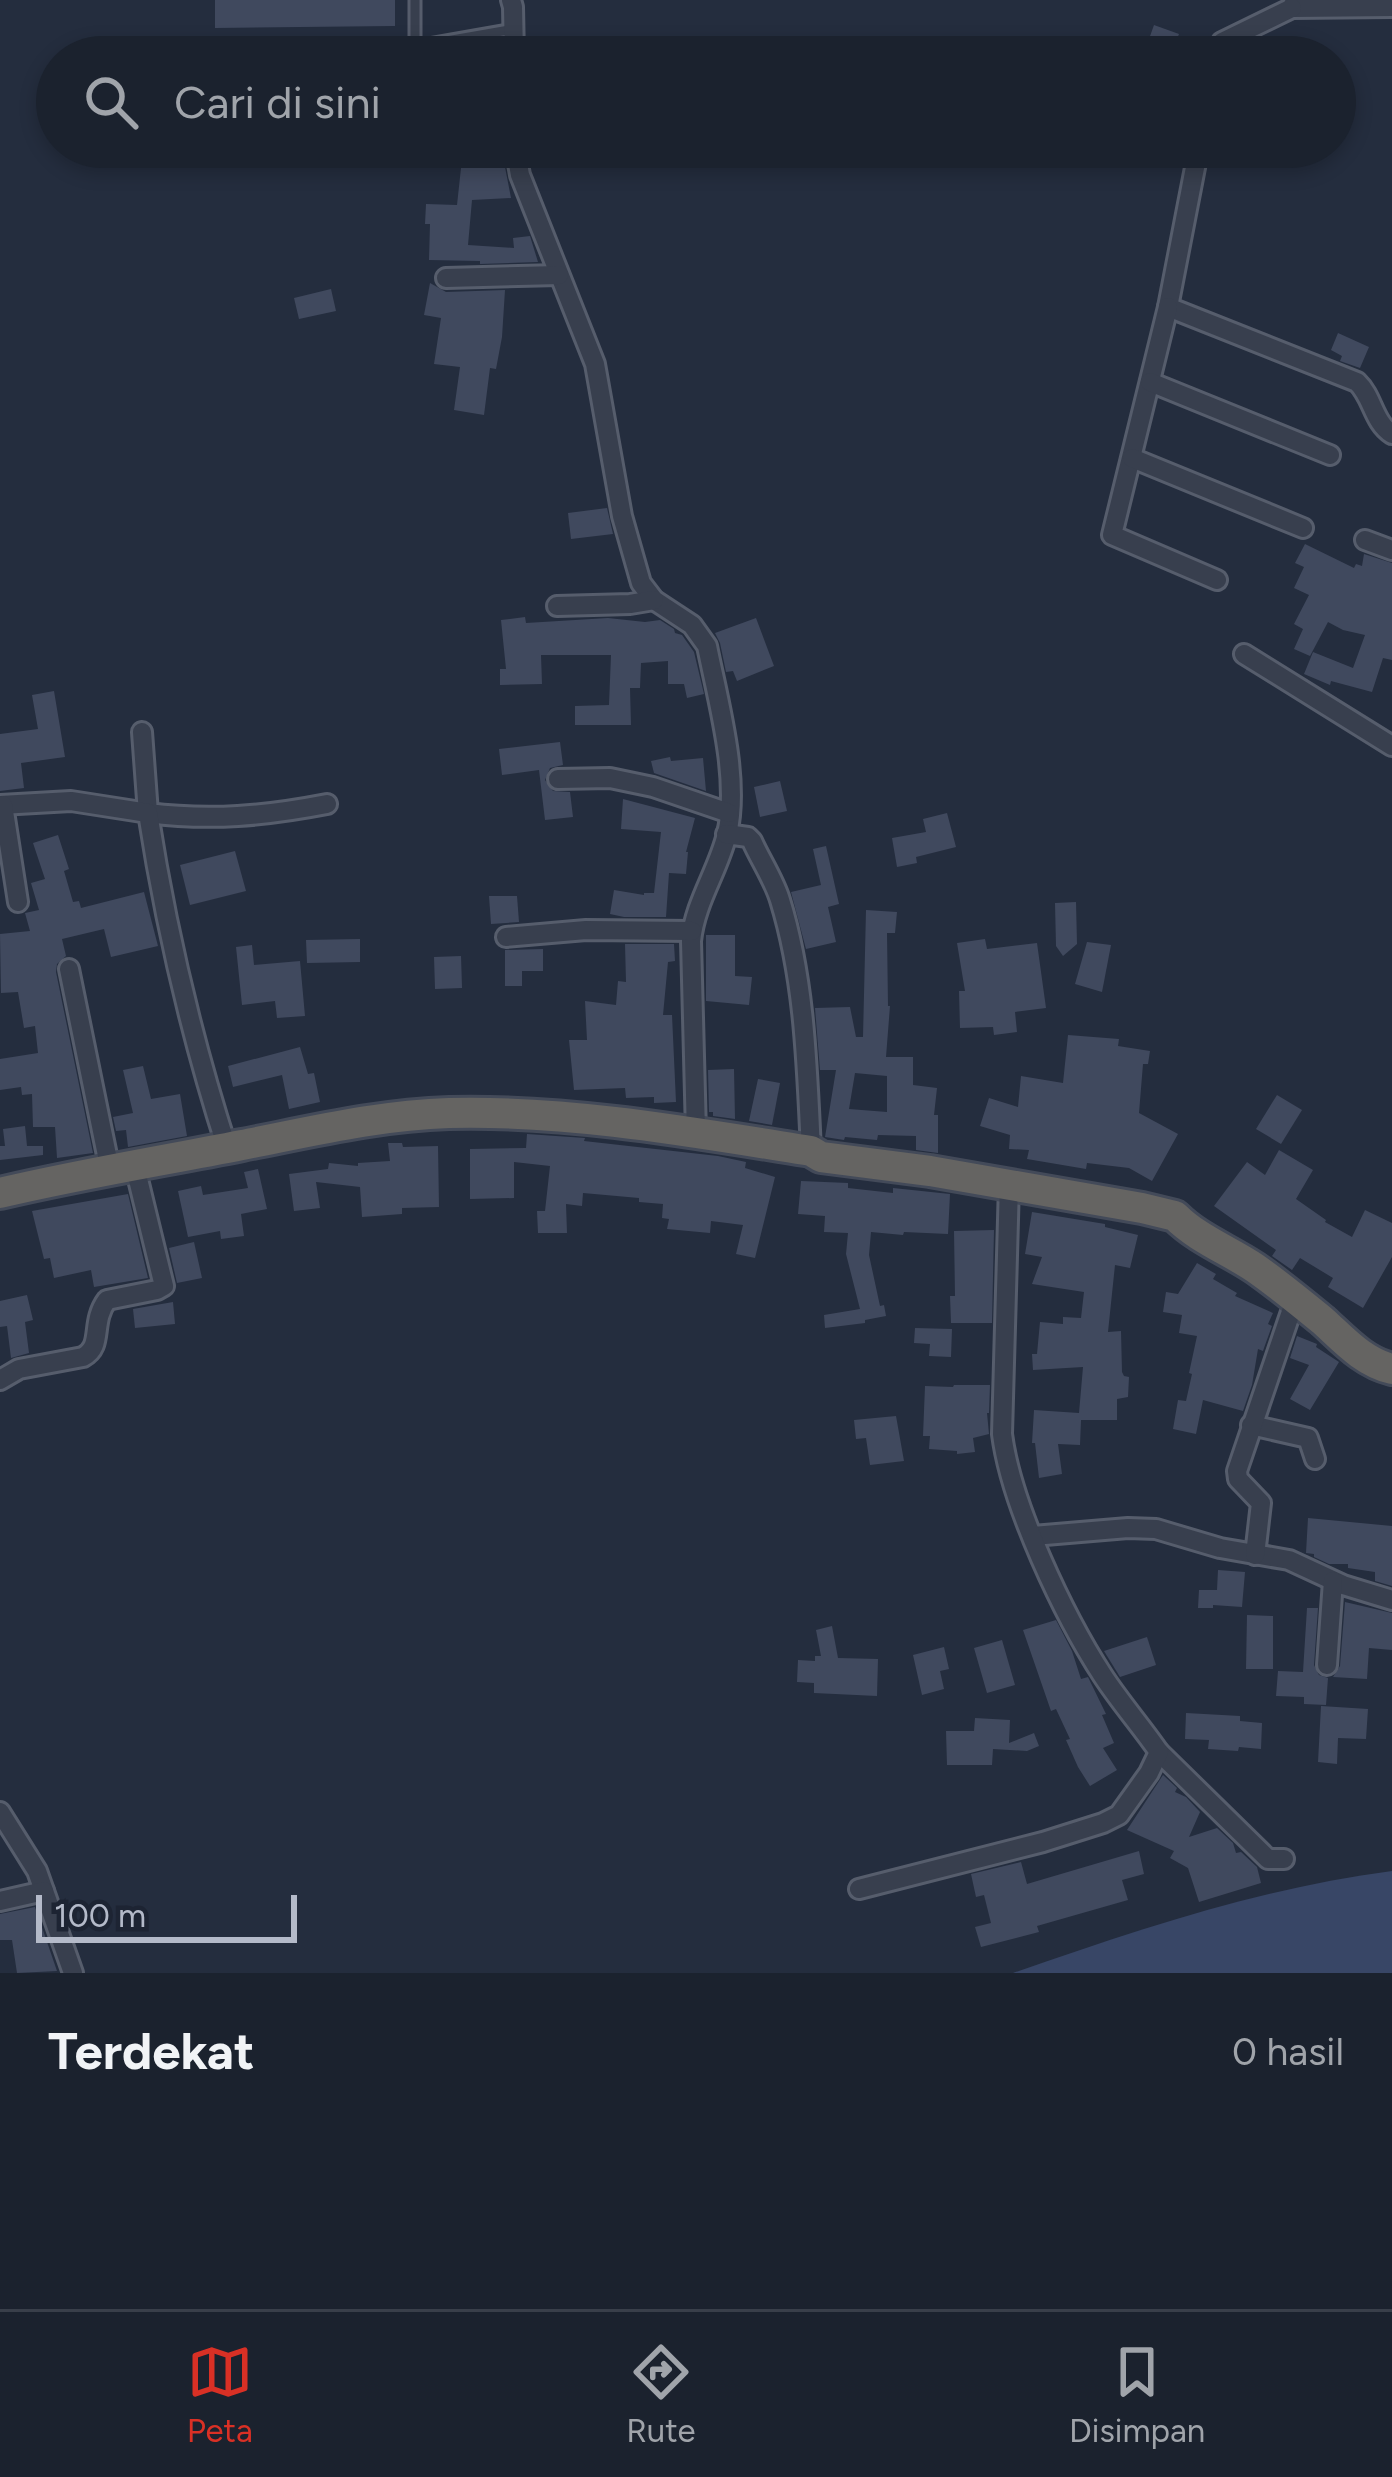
<!DOCTYPE html>
<html lang="id">
<style>
:root{--surface:#1b222e;--page:#282f3a;--text:#f1f3f6;--muted:#a0a4aa;--line:#393f4a;--accent:#d93025}
body{margin:0;font-family:Figtree,sans-serif;background:var(--page);color:var(--text)}
.scale{position:absolute;left:36px;bottom:30px;width:261px;box-sizing:border-box;padding-left:12px;border:6px solid #b4bac9;border-top:0;font-size:33px;line-height:42px;white-space:nowrap;color:#b4bac9;-webkit-text-stroke:9px #1d2433;paint-order:stroke}
.list{margin:0;padding:0;list-style:none}
h2{display:flex;justify-content:space-between;align-items:center;height:156px;margin:0;padding:0 48px;font-size:51px}
h2 small{font-size:39px;font-weight:400;color:var(--muted)}
.icon{flex:none;width:66px;height:66px;fill:none;stroke:currentColor;stroke-width:2;stroke-linecap:round;stroke-linejoin:round}
.map{position:relative;flex:none;width:1392px;height:1973px;overflow:hidden}
.search{position:absolute;background:var(--surface);box-shadow:0 6px 18px #0003;left:36px;right:36px;top:36px;height:132px;display:flex;align-items:center;gap:30px;box-sizing:border-box;padding:0 42px;border-radius:66px;color:var(--muted);font-size:45px}
.sheet{height:336px;background:var(--surface)}
nav{display:flex;justify-content:space-around;align-items:center;box-sizing:border-box;height:168px;border-top:3px solid var(--line);background:var(--surface);font-size:33px;color:var(--muted)}
nav a{display:grid;justify-items:center;gap:6px}
nav .on{color:var(--accent)}
.map>svg:first-child{display:block}
</style>
<div class="map">
<svg width="1392" height="1973" viewBox="0 0 1392 1973">
<rect width="100%" height="100%" fill="#242d3e"/>
<path fill="#384666" d="M1392 1871V1973H1013C1137 1930 1261 1888 1392 1871Z"/>
<g fill="#40495e" fill-rule="evenodd">
<path d="M215 0H395V26L215 28Z"/>
<path d="M1154 25 1179 34 1170 57H1155L1144 53Z"/>
<path d="M427 147H497L498 167H505L511 198 472 200 468 245 514 248 513 238 530 236 538 262 480 264V261L429 260 430 224H425L426 204 457 205 461 168 424 164Z"/>
<path d="M430 283 446 292 505 290 502 337 496 369 490 368 484 415 454 410 460 367 434 364 441 318 424 315Z"/>
<path d="M331 289 336 311 299 319 294 298Z"/>
<path d="M1338 333 1369 347 1360 368 1340 361 1342 356 1331 350Z"/>
<path d="M607 508 613 534 571 539 568 513Z"/>
<path d="M1305 544 1354 568 1356 564 1362 566 1364 554 1392 563V660L1383 658 1372 692 1331 681 1330 685 1304 674 1313 652 1353 668 1365 635 1343 630 1328 622 1310 656 1294 649 1303 629 1294 624 1309 595 1294 588 1304 567 1295 563Z"/>
<path d="M525 617 526 623 608 618 645 622 660 620 674 629 675 633 682 635 694 652 704 694 687 698 684 684H668V661L641 663 640 688H630L631 725H575V706L609 705 611 655H541L542 684 500 685V669H506L501 620Z"/>
<path d="M756 618 774 666 737 681 733 671 726 672 720 643 715 633Z"/>
<path d="M54 691 65 757 21 763 24 788 0 791V734L38 729 32 695Z"/>
<path d="M560 742 563 765 550 768 545 780 553 791 570 792 573 817 545 820 539 770 502 775 499 749Z"/>
<path d="M670 757 671 761 703 758 706 791 654 773 651 761Z"/>
<path d="M780 781 787 811 760 817 754 787Z"/>
<path d="M623 799 695 818 686 852H688L686 874 669 873 666 917H624L610 914 614 890 644 895V893H654L661 832 621 829Z"/>
<path d="M947 813 956 847 916 857 917 863 897 867 892 838 926 832 923 819Z"/>
<path d="M58 835 69 869 64 871 73 902 79 901 81 908 144 892 158 946 111 957 104 929 62 939 66 956 57 964 56 972 93 1153 57 1158 55 1127H33L32 1094 22 1095 21 1087 0 1090V1059L38 1053 35 1026 24 1028 18 992 1 993 0 934 30 931 25 913 39 910 31 883 45 879 33 843Z"/>
<path d="M826 846 839 904 828 907 836 942 806 949 791 892 821 885 813 849Z"/>
<path d="M235 851 246 891 190 905 180 865Z"/>
<path d="M489 896H517L519 922 491 924Z"/>
<path d="M1076 902 1077 944 1063 956 1056 946 1055 903Z"/>
<path d="M866 910 897 912 895 933H887L888 1006H890L886 1057H913V1085L937 1088 934 1115H938V1153L916 1150V1136L878 1135 877 1140 845 1137 844 1140 825 1137 836 1070H820L815 1008 850 1007 856 1037H863ZM855 1073 887 1076V1112L849 1109Z"/>
<path d="M706 935H735V976L752 977 749 1005 706 1001Z"/>
<path d="M360 939V962L307 963 306 940Z"/>
<path d="M985 939 987 949 1037 943 1046 1008 1015 1012 1017 1032 994 1035 993 1027 960 1028 959 991H965L957 943Z"/>
<path d="M1087 942 1111 945 1102 992 1075 984Z"/>
<path d="M625 944H674L675 961 668 962 663 1015H672L676 1102 654 1103V1097L626 1098 625 1088 574 1090 569 1040H587L585 1001 616 1005 618 981 626 982Z"/>
<path d="M252 945 254 965 300 961 305 1016 277 1018 275 1001 242 1005 236 947Z"/>
<path d="M543 949V971H522V986H505V950Z"/>
<path d="M461 956 462 988 435 989 434 957Z"/>
<path d="M1068 1035 1119 1039 1118 1046 1150 1051 1148 1064H1143L1139 1113 1178 1134 1152 1181 1129 1168 1087 1163 1086 1169 1027 1159 1029 1150 1009 1149 1010 1135 980 1126 989 1098 1018 1107 1021 1076 1063 1083Z"/>
<path d="M300 1047 308 1074 314 1073 320 1102 289 1109 282 1075 233 1087 228 1066Z"/>
<path d="M143 1066 151 1099 180 1094 187 1136 128 1147 126 1130 116 1131 113 1117 133 1113 123 1070Z"/>
<path d="M734 1069 735 1119 713 1116V1112H709L708 1070Z"/>
<path d="M758 1079 780 1083 772 1125 749 1121Z"/>
<path d="M1277 1095 1302 1110 1281 1144 1256 1129Z"/>
<path d="M25 1126 27 1146H43V1155L0 1160V1146H5L3 1129Z"/>
<path d="M527 1134 585 1138 584 1141 718 1156 746 1162 745 1168 775 1177 755 1258 736 1254 743 1225 711 1221 710 1233 667 1229 669 1219 662 1218 663 1204 639 1202V1198L583 1193 582 1206 566 1204 567 1233H538L537 1211H545L550 1166 514 1162V1198L470 1199V1149L526 1148Z"/>
<path d="M388 1143H402L403 1147 438 1146 439 1207 402 1208V1214L362 1217 360 1187 316 1182 320 1208 294 1211 289 1174 328 1169 329 1163 358 1166V1163L390 1161Z"/>
<path d="M1279 1150 1313 1170 1296 1199 1326 1220 1325 1222 1352 1237 1365 1210 1392 1223V1257L1363 1308 1328 1287 1333 1278 1300 1258 1292 1270 1272 1256 1276 1250 1214 1206 1247 1162 1265 1175Z"/>
<path d="M258 1169 267 1209 241 1214 244 1236 221 1239 220 1231 188 1237 178 1191 201 1186 203 1195 248 1188 244 1172Z"/>
<path d="M801 1181 848 1183V1188L893 1193V1188L950 1194 948 1234 904 1232 903 1235 871 1232 869 1255 880 1306 884 1305 886 1316 865 1320V1323L825 1328 824 1315 860 1309 846 1254 848 1233 824 1232 825 1216 798 1214Z"/>
<path d="M128 1194 148 1278 94 1287 91 1270 54 1278 50 1258 44 1259 32 1211Z"/>
<path d="M1032 1212 1105 1224V1227L1138 1235 1130 1268 1115 1265 1108 1332 1121 1331 1122 1372 1124 1376 1129 1377 1128 1397 1117 1399V1420H1081L1080 1445 1058 1444 1062 1474 1039 1478 1035 1443H1032L1034 1410 1079 1413 1083 1367 1033 1370 1032 1354H1037L1040 1322 1063 1324V1317L1081 1318 1084 1292 1032 1284 1042 1257 1025 1254Z"/>
<path d="M994 1230 992 1323H951L950 1296H955L954 1231Z"/>
<path d="M194 1242 202 1278 177 1283 169 1248Z"/>
<path d="M1197 1263 1216 1274 1213 1279 1237 1293 1235 1296 1273 1313 1268 1324 1272 1326 1264 1348 1263 1351 1258 1349 1252 1385 1243 1411 1203 1400 1196 1434 1173 1429 1178 1400 1186 1401 1192 1374 1189 1373 1197 1336 1179 1333 1182 1315 1163 1312 1166 1292 1178 1294Z"/>
<path d="M27 1295 33 1320 25 1322 29 1353 11 1358 7 1326 0 1327V1301Z"/>
<path d="M173 1302 175 1324 135 1328 133 1309Z"/>
<path d="M915 1328 952 1329 951 1357 929 1356 930 1344 914 1343Z"/>
<path d="M1297 1336 1317 1344 1316 1347 1339 1362 1310 1410 1290 1399 1309 1365 1290 1358Z"/>
<path d="M954 1385H990L989 1413H987L989 1434 973 1438 975 1452 957 1454V1451L929 1449 930 1436H923L925 1386 953 1387Z"/>
<path d="M896 1416 904 1461 870 1465 866 1438 856 1439 854 1420Z"/>
<path d="M1308 1518 1392 1526V1586L1375 1581V1572L1348 1568V1564H1329L1314 1557V1554L1306 1553Z"/>
<path d="M1218 1570 1245 1572 1242 1607 1213 1605V1608H1198L1199 1590H1217Z"/>
<path d="M1345 1602 1392 1613V1650L1369 1648 1367 1679 1333 1677 1340 1666Z"/>
<path d="M1307 1608H1318L1314 1665 1319 1675 1328 1678 1326 1705 1304 1704V1697L1276 1696 1278 1671 1303 1672Z"/>
<path d="M1247 1615 1273 1616V1669H1246Z"/>
<path d="M1056 1620 1072 1651 1081 1679 1088 1677 1106 1714 1102 1715 1114 1743 1103 1748 1117 1770 1090 1786 1078 1767 1066 1740 1070 1739 1056 1709 1051 1711 1023 1630Z"/>
<path d="M832 1626 838 1658 878 1659 877 1696 814 1693V1683L797 1682 798 1660 815 1661V1656H821L816 1630Z"/>
<path d="M1147 1637 1156 1665 1120 1677 1104 1651Z"/>
<path d="M1002 1640 1015 1685 987 1693 974 1648Z"/>
<path d="M944 1647 949 1669 940 1671 944 1689 922 1695 913 1655Z"/>
<path d="M1321 1706 1368 1709 1366 1739 1338 1738 1337 1764 1318 1762Z"/>
<path d="M1186 1713 1240 1716V1721L1262 1723 1261 1749 1239 1747 1238 1751 1208 1749 1209 1740 1185 1739Z"/>
<path d="M975 1718 1010 1720 1009 1743 1034 1733 1039 1746 1027 1751 993 1749 992 1765H947L946 1731H974Z"/>
<path d="M1163 1775 1177 1788 1175 1792 1186 1797 1200 1812 1189 1837 1217 1828 1233 1843 1236 1853 1241 1852 1257 1867 1261 1883 1199 1902 1188 1868 1170 1858 1174 1851 1127 1830Z"/>
<path d="M1139 1851 1144 1874 1122 1880 1128 1900 1037 1926 1039 1932 981 1947 975 1927 991 1923 984 1895 976 1897 971 1874 1021 1862 1027 1884Z"/>
<path d="M35 1907 57 1971 17 1973 12 1940H0V1914Z"/>
</g>
<g fill="none" stroke-linecap="round" stroke-linejoin="round">
<g stroke="#565d6c" stroke-width="15">
<g id="service">
<path d="M415 0V47"/>
<path d="M355 57 514 29"/>
</g>
</g>
<g stroke="#565d6c" stroke-width="24">
<g id="minor">
<path d="M511 0 513 7 514 57"/>
<path d="M1295 0 1292 8 1392 7"/>
<path d="M1217 57 1222 42 1292 8"/>
<path d="M515 147 520 175 595 364 622 516 641 583 654 600 692 625 707 646C718 701 740 778 727 834 718 871 695 902 691 941L696 1133"/>
<path d="M1199 147 1168 307 1357 382C1373 397 1373 422 1392 434"/>
<path d="M446 278 559 275"/>
<path d="M1168 307 1112 535 1217 580"/>
<path d="M1150 382 1330 455"/>
<path d="M1132 458 1303 528"/>
<path d="M1365 540 1392 550"/>
<path d="M557 606 630 604 654 600"/>
<path d="M1244 654 1392 746"/>
<path d="M142 732 148 813C211 821 265 816 327 804"/>
<path d="M558 779 610 778 653 787 729 813"/>
<path d="M0 805 71 801 148 813C166 929 191 1036 227 1148"/>
<path d="M3 805 18 902"/>
<path d="M726 834 748 837 752 841C761 861 774 880 780 900 805 981 807 1068 811 1151"/>
<path d="M506 937 586 930 692 931"/>
<path d="M69 969 110 1170"/>
<path d="M0 1380 19 1369 83 1357C104 1346 90 1323 107 1300L157 1290 164 1286 135 1167"/>
<path d="M1251 1425 1308 1438 1315 1459"/>
<path d="M1033 1536 1128 1528 1156 1529 1220 1548 1289 1560 1343 1585 1392 1600"/>
<path d="M1255 1555 1261 1503 1238 1479 1237 1471 1295 1300"/>
<path d="M1327 1665 1333 1581"/>
<path d="M1159 1752 1268 1859H1284"/>
<path d="M0 1812 37 1871 73 1973"/>
<path d="M859 1889 1043 1842 1103 1823 1119 1815 1149 1773 1159 1752C1141 1726 1120 1702 1103 1676 1064 1616 1011 1505 1002 1434L1009 1184"/>
<path d="M0 1901 44 1891"/>
</g>
</g>
<g stroke="#434a59" stroke-width="36">
<path id="trunk" d="M0 1193C80 1174 161 1161 242 1145 309 1132 379 1115 449 1113 569 1110 692 1132 811 1151L821 1157 930 1171 1142 1208 1175 1216C1198 1239 1228 1250 1255 1268 1278 1284 1301 1303 1323 1321 1344 1340 1363 1362 1392 1369"/>
</g>
<use href="#service" stroke="#383f4e" stroke-width="9"/>
<use href="#minor" stroke="#383f4e" stroke-width="18"/>
<use href="#trunk" stroke="#656462" stroke-width="30"/>
</g>
</svg>
<div class="scale">100 m</div>
<div class="search"><svg class="icon" aria-label="search" viewBox="0 0 24 24"><circle cx="10" cy="10" r="6"/><path d="M15 15l6 6"/></svg>Cari di sini</div>
</div>
<section class="sheet">
<h2>Terdekat<small>0 hasil</small></h2>
<ul class="list">
</ul>
</section>
<nav>
<a class="on"><svg class="icon" aria-label="map" viewBox="0 0 24 24"><path d="M3 6l6-2 6 2 6-2v14l-6 2-6-2-6 2zM9 4v14M15 6v14"/></svg>Peta</a>
<a><svg class="icon" aria-label="directions" viewBox="0 0 24 24"><path d="M12 3l9 9-9 9-9-9zM9 14v-3h6M13 9l2 2-2 2"/></svg>Rute</a>
<a><svg class="icon" aria-label="saved" viewBox="0 0 24 24"><path d="M7 4h10v16l-5-4-5 4z"/></svg>Disimpan</a>
</nav>
